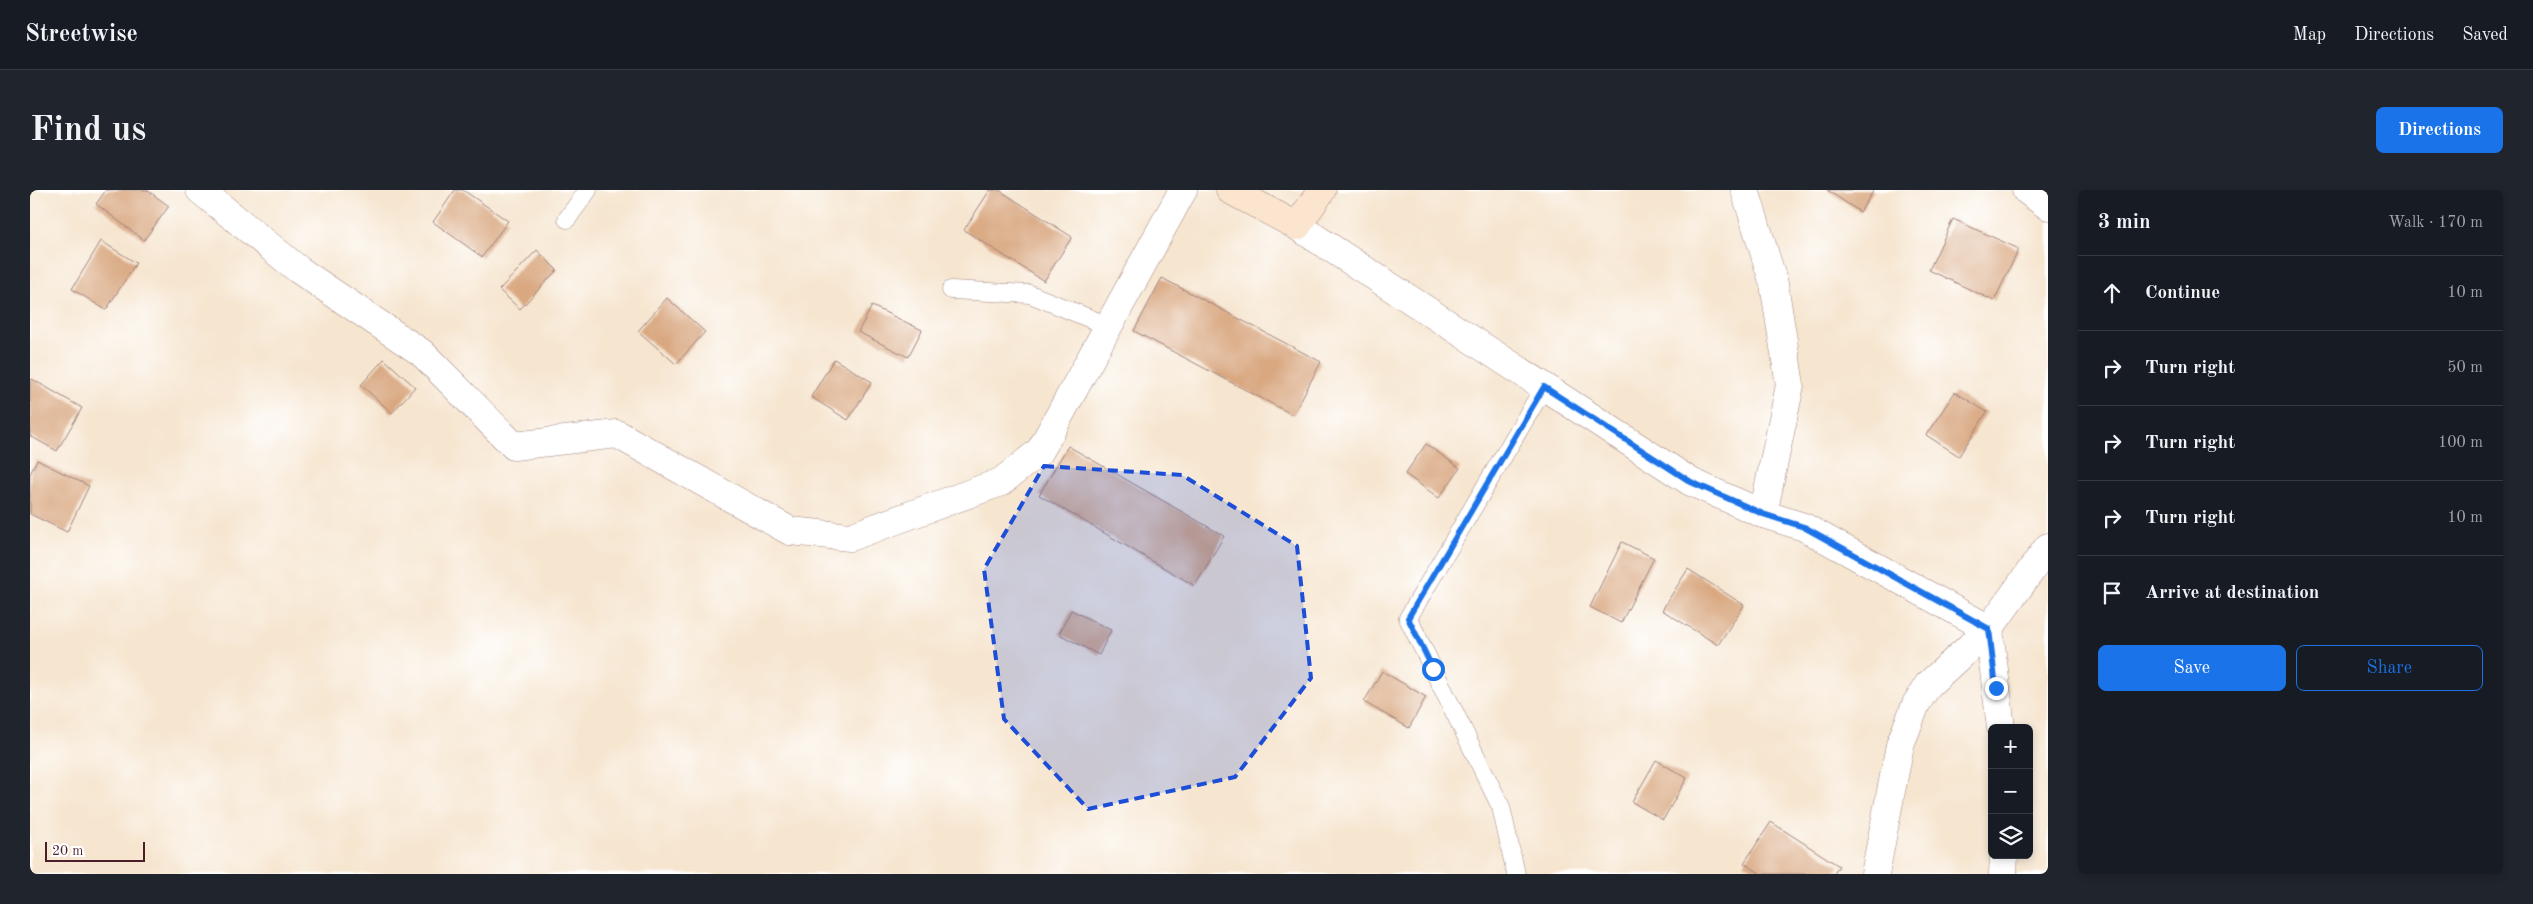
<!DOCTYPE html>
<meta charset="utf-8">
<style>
:root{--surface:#171b24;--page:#20242c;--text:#f1f3f6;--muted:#9ea1a6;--line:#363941;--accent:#1a73e8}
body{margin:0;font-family:"Old Standard TT",serif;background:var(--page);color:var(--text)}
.controls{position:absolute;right:15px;bottom:15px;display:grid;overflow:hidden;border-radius:8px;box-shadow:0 2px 8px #0003}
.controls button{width:45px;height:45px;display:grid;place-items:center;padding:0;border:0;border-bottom:1px solid var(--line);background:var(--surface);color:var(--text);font:25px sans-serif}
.scale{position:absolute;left:15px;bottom:12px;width:100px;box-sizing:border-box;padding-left:5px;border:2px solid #4a1f2b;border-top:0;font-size:14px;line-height:18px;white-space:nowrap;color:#4a1f2b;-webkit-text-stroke:4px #fff;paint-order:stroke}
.stop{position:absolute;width:15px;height:15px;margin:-11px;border:4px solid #1a73e8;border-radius:50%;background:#fff}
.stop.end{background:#1a73e8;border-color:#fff;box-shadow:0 1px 5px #0008}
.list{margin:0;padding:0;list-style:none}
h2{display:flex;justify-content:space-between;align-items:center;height:65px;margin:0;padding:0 20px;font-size:21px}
h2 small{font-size:16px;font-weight:400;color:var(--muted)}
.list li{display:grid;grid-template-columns:32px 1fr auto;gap:15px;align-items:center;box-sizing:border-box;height:75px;padding:0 20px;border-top:1px solid var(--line)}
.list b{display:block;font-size:19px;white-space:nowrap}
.list em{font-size:16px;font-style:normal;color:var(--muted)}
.actions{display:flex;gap:10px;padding:15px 20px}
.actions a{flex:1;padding:11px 0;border:1px solid var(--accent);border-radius:8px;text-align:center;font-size:18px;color:var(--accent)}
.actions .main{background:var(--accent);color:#fff}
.icon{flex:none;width:28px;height:28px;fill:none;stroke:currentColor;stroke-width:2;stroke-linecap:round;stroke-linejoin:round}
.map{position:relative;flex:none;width:2018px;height:684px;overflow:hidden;border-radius:8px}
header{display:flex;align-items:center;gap:30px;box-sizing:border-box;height:70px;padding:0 25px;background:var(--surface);border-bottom:1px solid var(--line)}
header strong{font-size:24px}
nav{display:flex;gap:28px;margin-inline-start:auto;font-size:18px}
.intro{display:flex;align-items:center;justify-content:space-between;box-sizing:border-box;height:120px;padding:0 30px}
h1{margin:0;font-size:35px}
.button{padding:12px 22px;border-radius:8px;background:var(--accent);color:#fff;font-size:18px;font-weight:700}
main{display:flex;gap:30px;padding:0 30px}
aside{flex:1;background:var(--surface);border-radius:8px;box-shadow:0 2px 8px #0003}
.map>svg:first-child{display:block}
</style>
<header>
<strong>Streetwise</strong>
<nav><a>Map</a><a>Directions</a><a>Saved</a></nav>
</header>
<div class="intro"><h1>Find us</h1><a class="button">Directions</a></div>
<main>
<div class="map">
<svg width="2018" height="684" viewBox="0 0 2018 684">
<rect width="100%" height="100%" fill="#fff"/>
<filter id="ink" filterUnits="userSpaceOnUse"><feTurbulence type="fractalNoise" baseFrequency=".02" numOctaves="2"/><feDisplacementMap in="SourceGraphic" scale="10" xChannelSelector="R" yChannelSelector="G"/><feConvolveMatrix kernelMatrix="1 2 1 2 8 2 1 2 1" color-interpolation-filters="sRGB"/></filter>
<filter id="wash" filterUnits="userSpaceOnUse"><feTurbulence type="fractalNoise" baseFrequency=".0096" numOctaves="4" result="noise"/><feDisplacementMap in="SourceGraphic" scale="20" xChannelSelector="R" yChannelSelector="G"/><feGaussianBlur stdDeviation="1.12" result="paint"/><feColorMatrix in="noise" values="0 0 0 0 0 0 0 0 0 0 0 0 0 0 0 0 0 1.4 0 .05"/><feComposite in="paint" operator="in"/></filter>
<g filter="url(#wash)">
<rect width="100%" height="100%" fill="#f6e5cf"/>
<g id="blocks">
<g fill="#d9a881">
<path d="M76 0H117L139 16 114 50 66 14Z"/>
<path d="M425 0H433L478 31 452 67 403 32Z"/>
<path d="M960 0H969L1042 47 1014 91 934 40Z"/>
<path d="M1797 0H1844L1830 22Z"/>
<path d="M1923 29 1989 59 1964 111 1899 80Z"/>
<path d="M71 51 106 73 76 120 42 99Z"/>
<path d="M507 60 527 80 490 119 469 100Z"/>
<path d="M1132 88 1291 172 1263 225 1104 141Z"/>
<path d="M637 108 675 142 646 174 608 141Z"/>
<path d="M842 116 892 140 878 167 828 142Z"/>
<path d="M354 169 385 197 362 223 331 195Z"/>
<path d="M804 169 842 192 818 230 781 207Z"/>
<path d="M2 189 52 218 27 261 0 246V193Z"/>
<path d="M1925 202 1957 222 1929 266 1896 245Z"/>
<path d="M1396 254 1430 278 1409 308 1375 284Z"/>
<path d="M1038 256 1194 346 1165 396 1009 305Z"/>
<path d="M7 270 59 296 37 342 0 324V284Z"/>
<path d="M1592 352 1624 368 1591 433 1560 417Z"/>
<path d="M1658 379 1714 415 1688 455 1632 420Z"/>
<path d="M1041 420 1081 440 1069 465 1029 444Z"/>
<path d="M1352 481 1396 507 1379 538 1334 512Z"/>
<path d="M1626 570 1657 588 1633 630 1602 612Z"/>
<path d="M1741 632 1809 676 1804 684H1731L1714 673Z"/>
</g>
</g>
</g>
<g filter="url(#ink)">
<use href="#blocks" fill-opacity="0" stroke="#a0827d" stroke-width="1"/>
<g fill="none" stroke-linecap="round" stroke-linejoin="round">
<g stroke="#a0827d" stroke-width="19">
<g id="lane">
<path d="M537 29 558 0"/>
<path d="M921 100 1000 104 1078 136"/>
<path d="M1486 684 1471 617 1378 428 1514 197"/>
</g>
</g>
<g stroke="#a0827d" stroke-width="29">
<g id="street">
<path d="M170 0 269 80 392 163 484 256 587 244 760 341 820 347 971 292 1010 261 1153 0"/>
<path d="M1715 0 1744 94 1760 195 1733 324"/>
<path d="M1996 0 2018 16"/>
<path d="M1267 36 1661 292 1733 324 1774 337 1959 439 1971 538"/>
<path d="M1845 684 1870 555 1886 514 1898 495 1959 439 2018 357"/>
<path d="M1973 684 1974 665"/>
</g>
</g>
<g stroke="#a0827d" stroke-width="29">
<path id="secondary" d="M1200 0 1267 36 1292 0"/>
</g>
<use href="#lane" stroke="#fff" stroke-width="18"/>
<use href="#street" stroke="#fff" stroke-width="28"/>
<use href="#secondary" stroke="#fbe5cf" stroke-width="28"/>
</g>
</g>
<g fill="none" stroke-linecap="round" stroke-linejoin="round" filter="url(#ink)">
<path stroke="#1a73e8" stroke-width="6" d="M1403 479 1378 428 1514 197 1661 292 1733 324 1774 337 1959 439 1966 498"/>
</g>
<path fill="#1d4ed8" fill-opacity="0.2" stroke="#1d4ed8" stroke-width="4" stroke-dasharray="10 6" stroke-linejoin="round" d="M1014 276 1152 285 1267 356 1281 488 1205 587 1058 619 974 529 954 379Z"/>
</svg>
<div class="controls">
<button>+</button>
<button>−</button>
<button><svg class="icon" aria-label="layers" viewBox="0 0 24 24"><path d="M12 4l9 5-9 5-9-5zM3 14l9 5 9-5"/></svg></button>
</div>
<div class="scale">20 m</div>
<div class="stop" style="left:1403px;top:479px"></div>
<div class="stop end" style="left:1966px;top:498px"></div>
</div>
<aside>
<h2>3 min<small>Walk · 170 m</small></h2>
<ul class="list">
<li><svg class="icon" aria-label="ahead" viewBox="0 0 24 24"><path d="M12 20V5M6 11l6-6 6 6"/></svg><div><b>Continue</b></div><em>10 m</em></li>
<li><svg class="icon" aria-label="right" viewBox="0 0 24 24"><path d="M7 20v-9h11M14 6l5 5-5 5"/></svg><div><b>Turn right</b></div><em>50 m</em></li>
<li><svg class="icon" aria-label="right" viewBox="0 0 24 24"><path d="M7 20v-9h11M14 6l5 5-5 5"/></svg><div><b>Turn right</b></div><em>100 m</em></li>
<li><svg class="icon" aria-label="right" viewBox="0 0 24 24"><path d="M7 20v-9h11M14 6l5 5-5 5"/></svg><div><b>Turn right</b></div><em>10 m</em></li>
<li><svg class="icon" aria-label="arrive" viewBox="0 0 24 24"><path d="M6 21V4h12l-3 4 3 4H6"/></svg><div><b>Arrive at destination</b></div></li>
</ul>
<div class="actions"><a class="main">Save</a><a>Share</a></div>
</aside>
</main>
